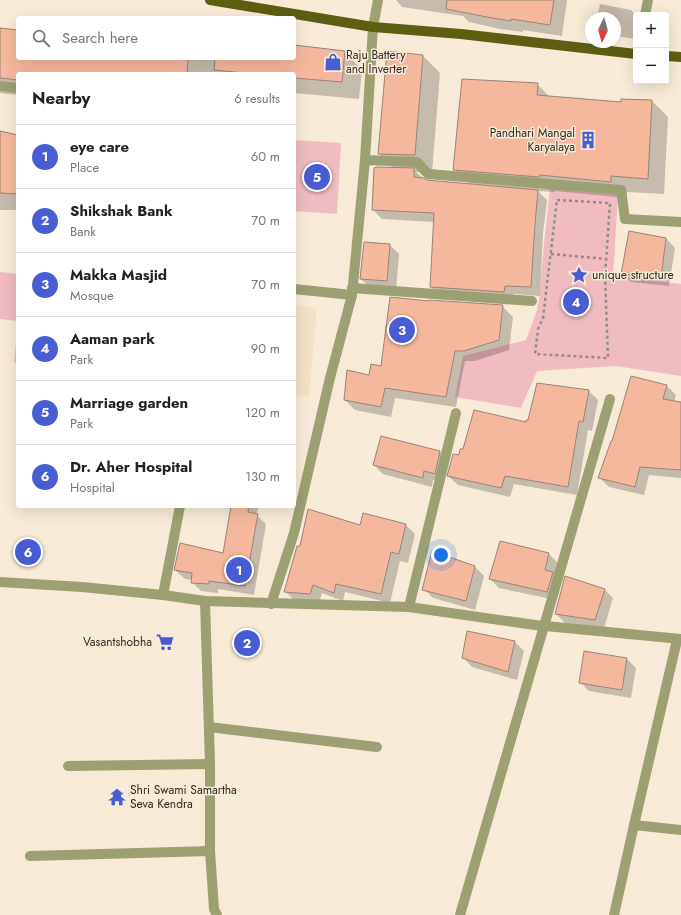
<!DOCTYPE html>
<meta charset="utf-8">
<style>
:root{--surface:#fff;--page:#f2f2f2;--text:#222;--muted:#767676;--line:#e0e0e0;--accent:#495dd2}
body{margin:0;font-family:Jost,sans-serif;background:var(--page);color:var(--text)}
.controls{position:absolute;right:12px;top:12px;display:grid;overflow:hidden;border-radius:4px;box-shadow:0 4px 16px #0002}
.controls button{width:36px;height:36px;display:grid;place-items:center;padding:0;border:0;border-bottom:1px solid var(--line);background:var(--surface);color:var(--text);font:20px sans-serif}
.compass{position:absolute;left:585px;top:12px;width:36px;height:36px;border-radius:50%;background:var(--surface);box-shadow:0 4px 16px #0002;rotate:185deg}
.you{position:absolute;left:441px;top:555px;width:14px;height:14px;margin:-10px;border:3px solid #fff;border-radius:50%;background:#1a73e8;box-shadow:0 0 0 6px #1a73e833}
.badge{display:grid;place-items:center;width:26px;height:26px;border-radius:50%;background:var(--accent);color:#fff;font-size:13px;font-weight:700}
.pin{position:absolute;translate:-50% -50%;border:2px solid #fff;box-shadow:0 1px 4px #0006}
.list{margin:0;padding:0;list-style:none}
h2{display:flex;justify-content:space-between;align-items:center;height:52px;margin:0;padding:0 16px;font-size:17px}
h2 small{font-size:13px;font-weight:400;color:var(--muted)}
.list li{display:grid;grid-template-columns:26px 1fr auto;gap:12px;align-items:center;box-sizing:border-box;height:64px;padding:0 16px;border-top:1px solid var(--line)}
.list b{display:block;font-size:15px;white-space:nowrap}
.list p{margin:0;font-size:13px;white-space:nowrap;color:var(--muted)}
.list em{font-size:13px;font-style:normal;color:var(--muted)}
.icon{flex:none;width:22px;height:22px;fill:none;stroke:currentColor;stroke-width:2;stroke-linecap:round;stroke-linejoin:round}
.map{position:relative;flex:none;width:681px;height:915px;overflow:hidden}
.search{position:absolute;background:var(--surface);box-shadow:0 4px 16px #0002;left:16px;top:16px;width:280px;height:44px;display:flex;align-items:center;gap:10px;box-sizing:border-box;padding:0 14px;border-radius:4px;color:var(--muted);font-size:15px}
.panel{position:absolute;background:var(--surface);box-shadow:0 4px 16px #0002;left:16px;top:72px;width:280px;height:436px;border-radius:4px}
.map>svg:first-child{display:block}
</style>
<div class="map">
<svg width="681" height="915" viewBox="0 0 681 915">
<rect width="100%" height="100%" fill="#f7ead7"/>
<path fill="#f2e1c6" d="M294 305 317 308 309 396 294 395Z"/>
<g fill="#f0bcc2">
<path d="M294 140 341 143 337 214 294 211Z"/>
<path d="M550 189 618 195 613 276 681 284V376L616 366 537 371 521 408 455 397 463 356 526 340 537 310 540 294 544 243Z"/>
<path d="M0 272 18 274V321L0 319Z"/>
<path d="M18 322V363H14Z"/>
</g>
<g fill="#0003">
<path d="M396 0H567L562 36 523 30V32L500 29 469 22 463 16 402 7Z"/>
<path d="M600 4 631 10 636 15V39L615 36V18H597Z"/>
<path d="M0 29 18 31V58H294V46L344 52 362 70 359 99 294 93V74H18V95L0 93Z"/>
<path d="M388 52 423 56 440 73 432 172H416L427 181 470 185 454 169 537 84 550 97 622 104 652 101 668 117 664 194 627 192V198L555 191V192L538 191 547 200 543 234 540 296 514 294 513 301 440 296 431 287 435 222 382 219 373 210 394 169 379 154Z"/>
<path d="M0 132 18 136V210H0Z"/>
<path d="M666 238 675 248 669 286 631 282 622 273Z"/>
<path d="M390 245 399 254 396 290 370 288 361 279Z"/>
<path d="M502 306 513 317 509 350 475 361H465L456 407 395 398 391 417 355 410 345 400 370 377 382 368Z"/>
<path d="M632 377 667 386 676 395 674 402 681 404V478L649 475 644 495 609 487 600 478 613 442Z"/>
<path d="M589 391 598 400 592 431 588 430 577 495 514 484 510 497 458 485 448 476 459 456Z"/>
<path d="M440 452 449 461 444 482 433 480 432 487 383 474 374 465Z"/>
<path d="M232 506H259L256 515 266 524 254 595 218 589V593L201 591 192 582V580L185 579 175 570 223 554Z"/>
<path d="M364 515 406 525 415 534 408 563 400 561 390 603 345 592 343 601 322 593 319 603 295 601 286 592 360 527Z"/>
<path d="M501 543 549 554 558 563 556 600 499 588 490 579Z"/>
<path d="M475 567 484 576 475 610 433 598 424 589Z"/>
<path d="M604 589 613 598 604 628 565 623 556 614Z"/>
<path d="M515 642 524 651 517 680 472 667 463 657Z"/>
<path d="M627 659 636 668 631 698 589 691 580 682Z"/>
</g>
<g fill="#f5b89c" stroke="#988379">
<path d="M447 0H554L550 25 511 19V21L487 17 446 9Z"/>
<path d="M0 28 18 30V58H188L187 74H18V80L0 78Z"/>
<path d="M294 45 345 51 342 82 294 78V74H254L214 70 215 58H294Z"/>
<path d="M387 51 423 55 415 155 378 154Z"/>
<path d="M462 79 538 83 537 95 621 102V99L652 100 648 179 611 176V182L540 175 539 177 453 170Z"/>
<path d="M0 131 18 135V194L0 193Z"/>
<path d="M377 167 414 168V177L423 178 427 180 538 190 535 224 531 287 505 286 504 292 430 287 434 213 372 210 374 168Z"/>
<path d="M629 231 666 238 661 278 621 274Z"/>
<path d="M364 242 390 244 387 281 360 279Z"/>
<path d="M390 297 429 301V300L503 305 499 340 464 351H455L446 397 385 388 381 407 344 400 347 370 369 375 371 364 381 366Z"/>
<path d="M631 376 667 385 663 399 681 402V470L640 467 635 487 598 478 611 441H612Z"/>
<path d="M537 383 589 390 583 422 579 421 568 487 505 476 501 488 447 476 453 454 459 455 460 449H463L474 410 526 422V420H528Z"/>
<path d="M381 436 440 451 435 474 424 471 423 478 373 465Z"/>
<path d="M231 506H249L248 512 258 514 245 586 209 581V584L191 583 192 573 174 570 180 543 223 553Z"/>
<path d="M308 509 360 525 363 513 406 524 399 554 391 552 381 594 336 584 334 593 313 585 310 594 284 592 297 546H300Z"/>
<path d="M500 541 549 553 545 570 553 572 547 592 489 579Z"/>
<path d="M432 551 475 566 466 601 422 590Z"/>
<path d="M565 576 605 589 595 620 555 614Z"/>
<path d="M467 631 515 641 508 672 462 658Z"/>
<path d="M584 651 627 658 622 690 579 683Z"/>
</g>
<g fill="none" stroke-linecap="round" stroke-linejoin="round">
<g stroke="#958c7f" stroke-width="2.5" stroke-dasharray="3 3" stroke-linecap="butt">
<path d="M557 200 610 203 605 276 608 358 535 354 538 329 543 318Z"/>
<path d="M551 254 606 259"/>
</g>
<g stroke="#9ca072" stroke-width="10">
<path d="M645 15 648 0"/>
<path d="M0 86 18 88"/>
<path d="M365 160 417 162 428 174 621 190 625 219 681 222"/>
<path d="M352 288 532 301"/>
<path d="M294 289 352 295"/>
<path d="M0 582 82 587 163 595 205 601 409 607 535 625 681 639"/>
<path d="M163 595 180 506"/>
<path d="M205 601 210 764V851L214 909 217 915"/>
<path d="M271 604 294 533 330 378 352 295 365 160 373 27 378 0"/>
<path d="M409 607 456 413"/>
<path d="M209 727 377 747"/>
<path d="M68 766 210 764"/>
<path d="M634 825 681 830"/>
<path d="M30 856 210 851"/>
<path d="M460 915 610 399"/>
<path d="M614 915 634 825 677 640"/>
</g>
<g stroke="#5c5f11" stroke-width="10">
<path d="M210 0 373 27 461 34 636 54"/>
<path d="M666 56 681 57"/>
</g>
</g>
<defs>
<g id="shop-bare" transform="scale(1.38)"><path d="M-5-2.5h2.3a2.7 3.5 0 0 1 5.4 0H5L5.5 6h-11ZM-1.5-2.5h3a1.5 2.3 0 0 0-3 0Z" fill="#495dd2" stroke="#f7ead7" stroke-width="2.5" paint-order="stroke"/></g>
<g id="building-bare" transform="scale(1.38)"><path d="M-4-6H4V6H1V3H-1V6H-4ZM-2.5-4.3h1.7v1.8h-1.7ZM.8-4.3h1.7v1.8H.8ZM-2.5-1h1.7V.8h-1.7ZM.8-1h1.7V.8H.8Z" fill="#495dd2" stroke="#f7ead7" stroke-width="2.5" paint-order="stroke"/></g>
<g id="sight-bare" transform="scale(1.38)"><path d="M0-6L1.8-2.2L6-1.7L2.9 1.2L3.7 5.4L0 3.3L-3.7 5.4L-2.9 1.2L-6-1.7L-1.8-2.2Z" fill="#495dd2" stroke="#f7ead7" stroke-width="2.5" paint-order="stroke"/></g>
<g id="supermarket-bare" transform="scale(1.38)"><path d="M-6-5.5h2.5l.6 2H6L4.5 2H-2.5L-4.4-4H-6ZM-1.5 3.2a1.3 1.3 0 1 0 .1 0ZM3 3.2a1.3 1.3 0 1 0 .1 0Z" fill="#495dd2" stroke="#f7ead7" stroke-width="2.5" paint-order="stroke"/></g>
<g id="temple-bare" transform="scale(1.38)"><path d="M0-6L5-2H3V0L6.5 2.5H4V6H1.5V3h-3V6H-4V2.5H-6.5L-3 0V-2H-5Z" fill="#495dd2" stroke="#f7ead7" stroke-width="2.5" paint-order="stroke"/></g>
</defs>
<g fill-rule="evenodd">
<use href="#shop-bare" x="333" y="62"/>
<use href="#building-bare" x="588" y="140"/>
<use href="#sight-bare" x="579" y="275"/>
<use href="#supermarket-bare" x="165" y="642"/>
<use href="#temple-bare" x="117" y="797"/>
</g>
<g text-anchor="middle" stroke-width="3" stroke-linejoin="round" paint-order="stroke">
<g font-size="12" fill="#302b24" stroke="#f7ead7" text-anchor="start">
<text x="346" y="59">Raju Battery<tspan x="346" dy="14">and Inverter</tspan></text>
<text x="575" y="137" text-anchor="end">Pandhari Mangal<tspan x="575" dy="14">Karyalaya</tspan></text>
<text x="592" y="279">unique structure</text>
<text x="152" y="646" text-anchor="end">Vasantshobha</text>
<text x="130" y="794">Shri Swami Samartha<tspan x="130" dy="14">Seva Kendra</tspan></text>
</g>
</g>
</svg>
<div class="controls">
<button>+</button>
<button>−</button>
</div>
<svg class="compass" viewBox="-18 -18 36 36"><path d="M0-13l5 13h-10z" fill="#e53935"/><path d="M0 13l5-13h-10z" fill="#767676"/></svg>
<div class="you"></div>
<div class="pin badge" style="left:239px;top:570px">1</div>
<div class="pin badge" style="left:247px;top:643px">2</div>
<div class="pin badge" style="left:402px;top:330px">3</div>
<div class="pin badge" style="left:576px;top:302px">4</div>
<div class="pin badge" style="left:317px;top:177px">5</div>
<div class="pin badge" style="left:28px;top:552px">6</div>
<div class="search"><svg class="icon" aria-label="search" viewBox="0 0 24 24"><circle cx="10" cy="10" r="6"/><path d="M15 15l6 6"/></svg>Search here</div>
<section class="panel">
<h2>Nearby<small>6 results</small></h2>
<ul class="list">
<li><span class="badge">1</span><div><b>eye care</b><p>Place</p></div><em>60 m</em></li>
<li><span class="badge">2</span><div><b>Shikshak Bank</b><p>Bank</p></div><em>70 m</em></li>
<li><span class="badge">3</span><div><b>Makka Masjid</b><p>Mosque</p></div><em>70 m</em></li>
<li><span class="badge">4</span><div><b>Aaman park</b><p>Park</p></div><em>90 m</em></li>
<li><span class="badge">5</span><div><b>Marriage garden</b><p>Park</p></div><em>120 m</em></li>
<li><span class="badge">6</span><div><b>Dr. Aher Hospital</b><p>Hospital</p></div><em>130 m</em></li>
</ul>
</section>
</div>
